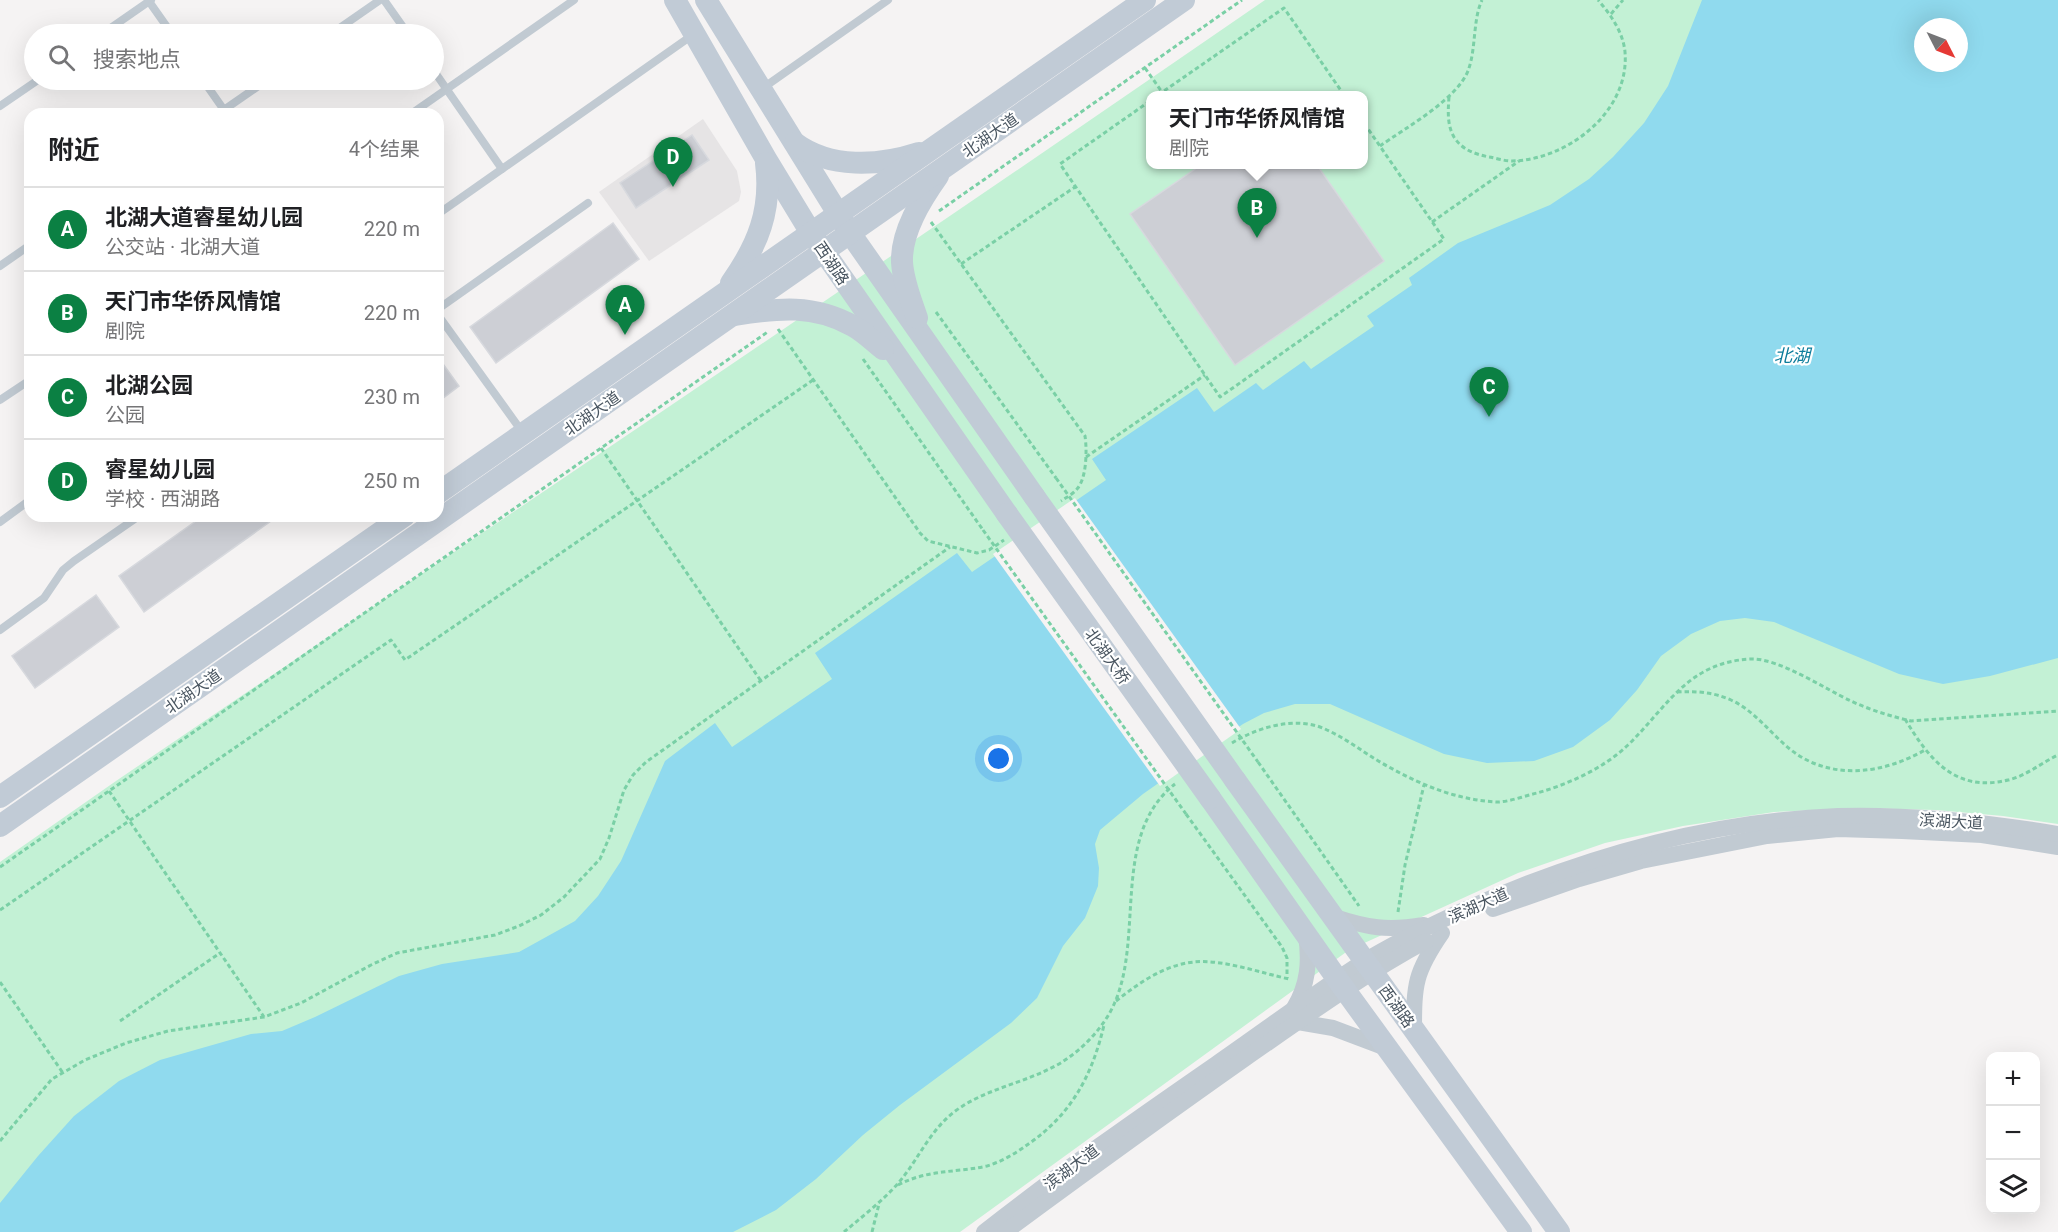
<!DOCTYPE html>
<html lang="zh">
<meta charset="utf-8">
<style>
:root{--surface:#fff;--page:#f6f6f6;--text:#202124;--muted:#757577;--line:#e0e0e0;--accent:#0b8043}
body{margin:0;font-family:Roboto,"Noto Sans SC",sans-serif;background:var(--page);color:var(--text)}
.controls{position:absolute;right:18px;bottom:18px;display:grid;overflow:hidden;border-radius:12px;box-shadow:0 6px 24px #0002}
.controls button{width:54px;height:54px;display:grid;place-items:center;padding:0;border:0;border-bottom:2px solid var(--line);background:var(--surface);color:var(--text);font:30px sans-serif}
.compass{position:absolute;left:1914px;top:18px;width:54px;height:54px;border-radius:50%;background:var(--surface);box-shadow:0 6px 24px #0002;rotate:132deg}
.you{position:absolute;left:999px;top:759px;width:21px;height:21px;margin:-15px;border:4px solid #fff;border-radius:50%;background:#1a73e8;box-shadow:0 0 0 9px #1a73e833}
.badge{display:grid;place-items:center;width:39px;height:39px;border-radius:50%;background:var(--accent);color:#fff;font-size:20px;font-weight:700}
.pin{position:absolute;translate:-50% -50px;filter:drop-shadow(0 2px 3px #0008)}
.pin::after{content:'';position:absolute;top:32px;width:21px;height:18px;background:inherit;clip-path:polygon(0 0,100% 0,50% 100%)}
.popup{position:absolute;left:1146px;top:91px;width:222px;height:78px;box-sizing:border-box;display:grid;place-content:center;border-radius:12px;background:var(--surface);filter:drop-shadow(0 2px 4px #0005);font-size:20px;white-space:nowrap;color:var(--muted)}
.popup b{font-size:22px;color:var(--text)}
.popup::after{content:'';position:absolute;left:50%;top:100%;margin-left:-12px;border:12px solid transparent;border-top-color:var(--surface)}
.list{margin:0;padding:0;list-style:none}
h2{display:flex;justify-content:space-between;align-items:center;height:78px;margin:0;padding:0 24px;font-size:26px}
h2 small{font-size:20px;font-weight:400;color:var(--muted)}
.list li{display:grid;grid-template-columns:39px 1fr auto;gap:18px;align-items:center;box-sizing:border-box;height:84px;padding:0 24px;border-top:2px solid var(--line)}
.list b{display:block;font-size:22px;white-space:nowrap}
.list p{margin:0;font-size:20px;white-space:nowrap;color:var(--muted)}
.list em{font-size:20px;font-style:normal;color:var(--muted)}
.icon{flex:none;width:33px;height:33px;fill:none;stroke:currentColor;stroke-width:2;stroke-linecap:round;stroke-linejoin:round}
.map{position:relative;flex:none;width:2058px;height:1232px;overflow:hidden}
.search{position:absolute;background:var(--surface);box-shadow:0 6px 24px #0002;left:24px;top:24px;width:420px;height:66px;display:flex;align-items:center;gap:15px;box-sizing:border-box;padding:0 21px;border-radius:33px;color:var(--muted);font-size:22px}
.panel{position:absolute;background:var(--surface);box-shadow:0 6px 24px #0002;left:24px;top:108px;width:420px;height:414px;border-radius:18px}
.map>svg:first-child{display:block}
</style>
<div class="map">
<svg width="2058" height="1232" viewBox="0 0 2058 1232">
<rect width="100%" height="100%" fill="#f5f3f3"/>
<path fill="#e6e4e5" d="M703 119 737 171 741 192 739 201 649 261 599 192Z"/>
<path fill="#c3f1d5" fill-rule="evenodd" d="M1265 0H2058V824L2003 816 1936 810 1859 808 1774 812 1683 826 1605 843 1518 873 1349 950 960 1232H0V862L116 781C499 521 884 263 1265 0ZM1923 27H1959V63H1923ZM1150 95H1364V164H1150Z"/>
<path fill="#90daee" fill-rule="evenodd" d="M1702 0H2058V658L1990 676 1943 684 1899 674 1774 622 1745 618 1720 621 1691 634 1661 656 1637 690 1610 720 1573 747 1534 761 1487 763 1444 754 1330 704H1295L1264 713 1243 724 1143 794 1100 830 1095 844 1099 868 1098 886 1085 918 1063 946 1037 998 1011 1023 900 1105 863 1135 816 1179 776 1210 733 1232H0V1203L38 1156 74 1116 119 1081 160 1060 251 1034 282 1031 315 1017 399 976 442 964 519 952 575 921 598 896 621 861 665 761 715 723 732 747 832 679 815 653 957 553 972 572 1106 480 1092 459 1197 388 1214 412 1256 383 1263 390 1304 361 1311 369 1374 326 1367 316 1412 285 1409 278 1458 243 1550 205 1589 179 1613 157 1644 123 1668 86ZM1923 27H1959V63H1923Z"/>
<path fill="#f5f3f3" d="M1075 498 1241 729 1160 786 993 554Z"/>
<g fill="#cdcfd5" stroke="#d7d9de" stroke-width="1.5">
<path d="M692 135 709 160 636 208 620 183Z"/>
<path d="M1201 165H1317L1384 261 1235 365 1130 214Z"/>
<path d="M613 223 639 259 496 363 470 327Z"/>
<path d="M438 357 459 386 438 402Z"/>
<path d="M203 516H278L144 612 119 576Z"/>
<path d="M96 595 119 627 35 688 12 656Z"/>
</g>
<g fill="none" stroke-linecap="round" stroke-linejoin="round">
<g stroke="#7ad0a6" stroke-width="3" stroke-dasharray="4.5 3" stroke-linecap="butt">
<path d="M1611 14 1623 0"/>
<path d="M1145 68 1162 92"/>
<path d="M1158 95 1284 8 1344 95"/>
<path d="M1449 97C1448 111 1447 125 1454 137 1462 150 1475 154 1489 157 1496 158 1504 161 1512 161 1567 160 1630 112 1625 52 1623 32 1611 15 1598 0"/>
<path d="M1150 101 1060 164 1220 397 1444 239 1364 123"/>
<path d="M1380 146C1405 128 1460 98 1469 68 1476 47 1473 19 1482 0"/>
<path d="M939 211 1242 0"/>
<path d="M931 222 1085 436C1087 449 1087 478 1077 489 1073 494 1067 497 1061 501"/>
<path d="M1432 222 1519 161"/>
<path d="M961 264 1075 187"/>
<path d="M936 312 1056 478"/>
<path d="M778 329 920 533 928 541 977 553 989 550 1004 540"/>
<path d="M863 359 983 530"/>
<path d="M601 448 761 681"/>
<path d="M1086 457 1205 375"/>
<path d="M1677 692C1696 691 1713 692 1731 700 1755 711 1770 733 1791 750 1831 781 1883 774 1925 750"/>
<path d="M1905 719C1929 759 1955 793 2008 780 2026 776 2041 763 2058 755"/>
<path d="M1232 743C1258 727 1298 715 1327 730 1349 740 1368 756 1389 767 1423 786 1458 800 1497 802 1509 802 1524 796 1537 793 1569 784 1604 768 1628 745 1668 706 1688 662 1751 659 1779 658 1825 689 1851 701 1870 710 1890 716 1911 721L2058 711"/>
<path d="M1258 762 1359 906"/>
<path d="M109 791 264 1017"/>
<path d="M1186 814 1282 947 1287 958V978"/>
<path d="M0 867 769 331"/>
<path d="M0 910 391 640 405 660 813 380"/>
<path d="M1398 912 1405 865 1424 785"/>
<path d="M0 982 63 1073"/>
<path d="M1116 1001C1139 983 1164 965 1194 962 1222 959 1261 973 1289 979"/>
<path d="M120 1021 220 953"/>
<path d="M0 1141 52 1079 85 1060 126 1043 168 1031 264 1017 301 1003 371 965 397 953 495 935 519 926 541 915 564 897 600 859 609 838 624 790 633 775 646 762 950 547"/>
<path d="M898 1185C929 1169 955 1173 987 1166 1001 1162 1016 1153 1027 1145 1071 1115 1092 1076 1104 1025"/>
<path d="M844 1232C864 1215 887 1198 904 1176 920 1155 932 1129 954 1112 983 1090 1017 1085 1049 1069 1076 1057 1104 1029 1115 1002 1144 935 1111 834 1175 784"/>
<path d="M872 1232 879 1204"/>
</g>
<g stroke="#c1cad2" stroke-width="8">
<path d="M148 0 172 34"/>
<path d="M384 0 408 34"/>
<path d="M102 34 151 0"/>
<path d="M331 34 380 0"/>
<path d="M434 71 502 169"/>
<path d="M203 80 224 110"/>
<path d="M763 88 888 0"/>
<path d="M0 106 38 80"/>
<path d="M218 114 267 80"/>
<path d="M411 114 574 0"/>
<path d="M438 214 694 34"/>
<path d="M0 266 30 245"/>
<path d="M438 309 588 203"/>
<path d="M438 315 523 433"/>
<path d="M0 400 30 380"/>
<path d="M0 522 30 500"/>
<path d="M0 630 44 598 63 570 74 561 139 516"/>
</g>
<g stroke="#c1cad2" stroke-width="16">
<path d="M1493 909 1579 879 1641 861 1767 836 1838 829 1902 831 1982 835 2058 847"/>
<path d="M1332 916C1368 928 1387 931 1424 925"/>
<path d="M1294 1008C1308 985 1310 962 1306 935"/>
<path d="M1298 1022 1333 1028 1386 1048"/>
<path d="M1414 1031C1414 984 1415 972 1442 933"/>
<path d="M984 1232C1059 1173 1138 1118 1216 1064 1265 1030 1313 994 1363 962 1392 944 1423 929 1453 915 1573 860 1705 821 1838 816 1912 814 1986 822 2058 834"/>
<path d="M1005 1232C1085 1173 1165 1115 1246 1058 1305 1017 1363 975 1426 941"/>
</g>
<g stroke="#c1cbd6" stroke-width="22">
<path d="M675 0 766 159 811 233 1007 514"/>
<path d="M706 0 850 233 1034 496"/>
<path d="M795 143C830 169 879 166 919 153"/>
<path d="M731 283C758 245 772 210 766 163"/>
<path d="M735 315C778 308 814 304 853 326 864 332 874 342 883 349"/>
<path d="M917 318C911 300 903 281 902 262 901 232 921 200 938 176"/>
<path d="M438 493 1145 0"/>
<path d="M1235 780 1559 1232"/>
<path d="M0 797 404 516"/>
<path d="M1210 798 1345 990 1521 1232"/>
<path d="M0 826 1184 0"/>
</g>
<g stroke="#7ad0a6" stroke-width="3" stroke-dasharray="4.5 3" stroke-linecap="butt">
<path d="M1056 478 1258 762"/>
<path d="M983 530 1186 814"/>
</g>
<g stroke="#c1cbd6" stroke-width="22">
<path d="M1034 496 1235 780"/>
<path d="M1007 514 1210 798"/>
</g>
</g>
<g text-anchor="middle" stroke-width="4.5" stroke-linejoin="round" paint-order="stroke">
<g font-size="16" fill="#4a5661" stroke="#fff">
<text transform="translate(990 135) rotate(-35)" y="6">北湖大道</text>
<text transform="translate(832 263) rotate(56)" y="6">西湖路</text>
<text transform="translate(592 413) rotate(-35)" y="6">北湖大道</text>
<text transform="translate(1108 656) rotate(54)" y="6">北湖大桥</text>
<text transform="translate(193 691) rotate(-35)" y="6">北湖大道</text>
<text transform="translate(1951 821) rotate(3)" y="6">滨湖大道</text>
<text transform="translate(1478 905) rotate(-24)" y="6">滨湖大道</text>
<text transform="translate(1397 1006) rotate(54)" y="6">西湖路</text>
<text transform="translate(1071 1167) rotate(-37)" y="6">滨湖大道</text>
</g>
<g font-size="18" font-style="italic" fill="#0c7c9b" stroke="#fff">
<text x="1792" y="362">北湖</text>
</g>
</g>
</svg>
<div class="controls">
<button>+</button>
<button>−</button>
<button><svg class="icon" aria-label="layers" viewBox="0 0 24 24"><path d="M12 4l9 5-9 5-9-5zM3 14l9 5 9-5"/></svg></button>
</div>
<svg class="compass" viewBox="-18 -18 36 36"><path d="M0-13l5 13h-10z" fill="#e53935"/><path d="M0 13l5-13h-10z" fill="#757577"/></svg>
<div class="you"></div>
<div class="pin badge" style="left:625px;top:335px">A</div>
<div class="pin badge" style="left:1257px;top:238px">B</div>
<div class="popup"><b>天门市华侨风情馆</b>剧院</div>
<div class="pin badge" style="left:1489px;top:417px">C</div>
<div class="pin badge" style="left:673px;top:187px">D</div>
<div class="search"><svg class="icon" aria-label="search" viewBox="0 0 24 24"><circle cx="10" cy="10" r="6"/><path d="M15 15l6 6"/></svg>搜索地点</div>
<section class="panel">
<h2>附近<small>4个结果</small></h2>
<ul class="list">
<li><span class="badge">A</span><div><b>北湖大道睿星幼儿园</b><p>公交站 · 北湖大道</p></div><em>220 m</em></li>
<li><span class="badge">B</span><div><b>天门市华侨风情馆</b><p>剧院</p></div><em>220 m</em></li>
<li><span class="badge">C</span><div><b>北湖公园</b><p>公园</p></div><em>230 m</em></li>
<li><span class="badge">D</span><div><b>睿星幼儿园</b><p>学校 · 西湖路</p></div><em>250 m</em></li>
</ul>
</section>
</div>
